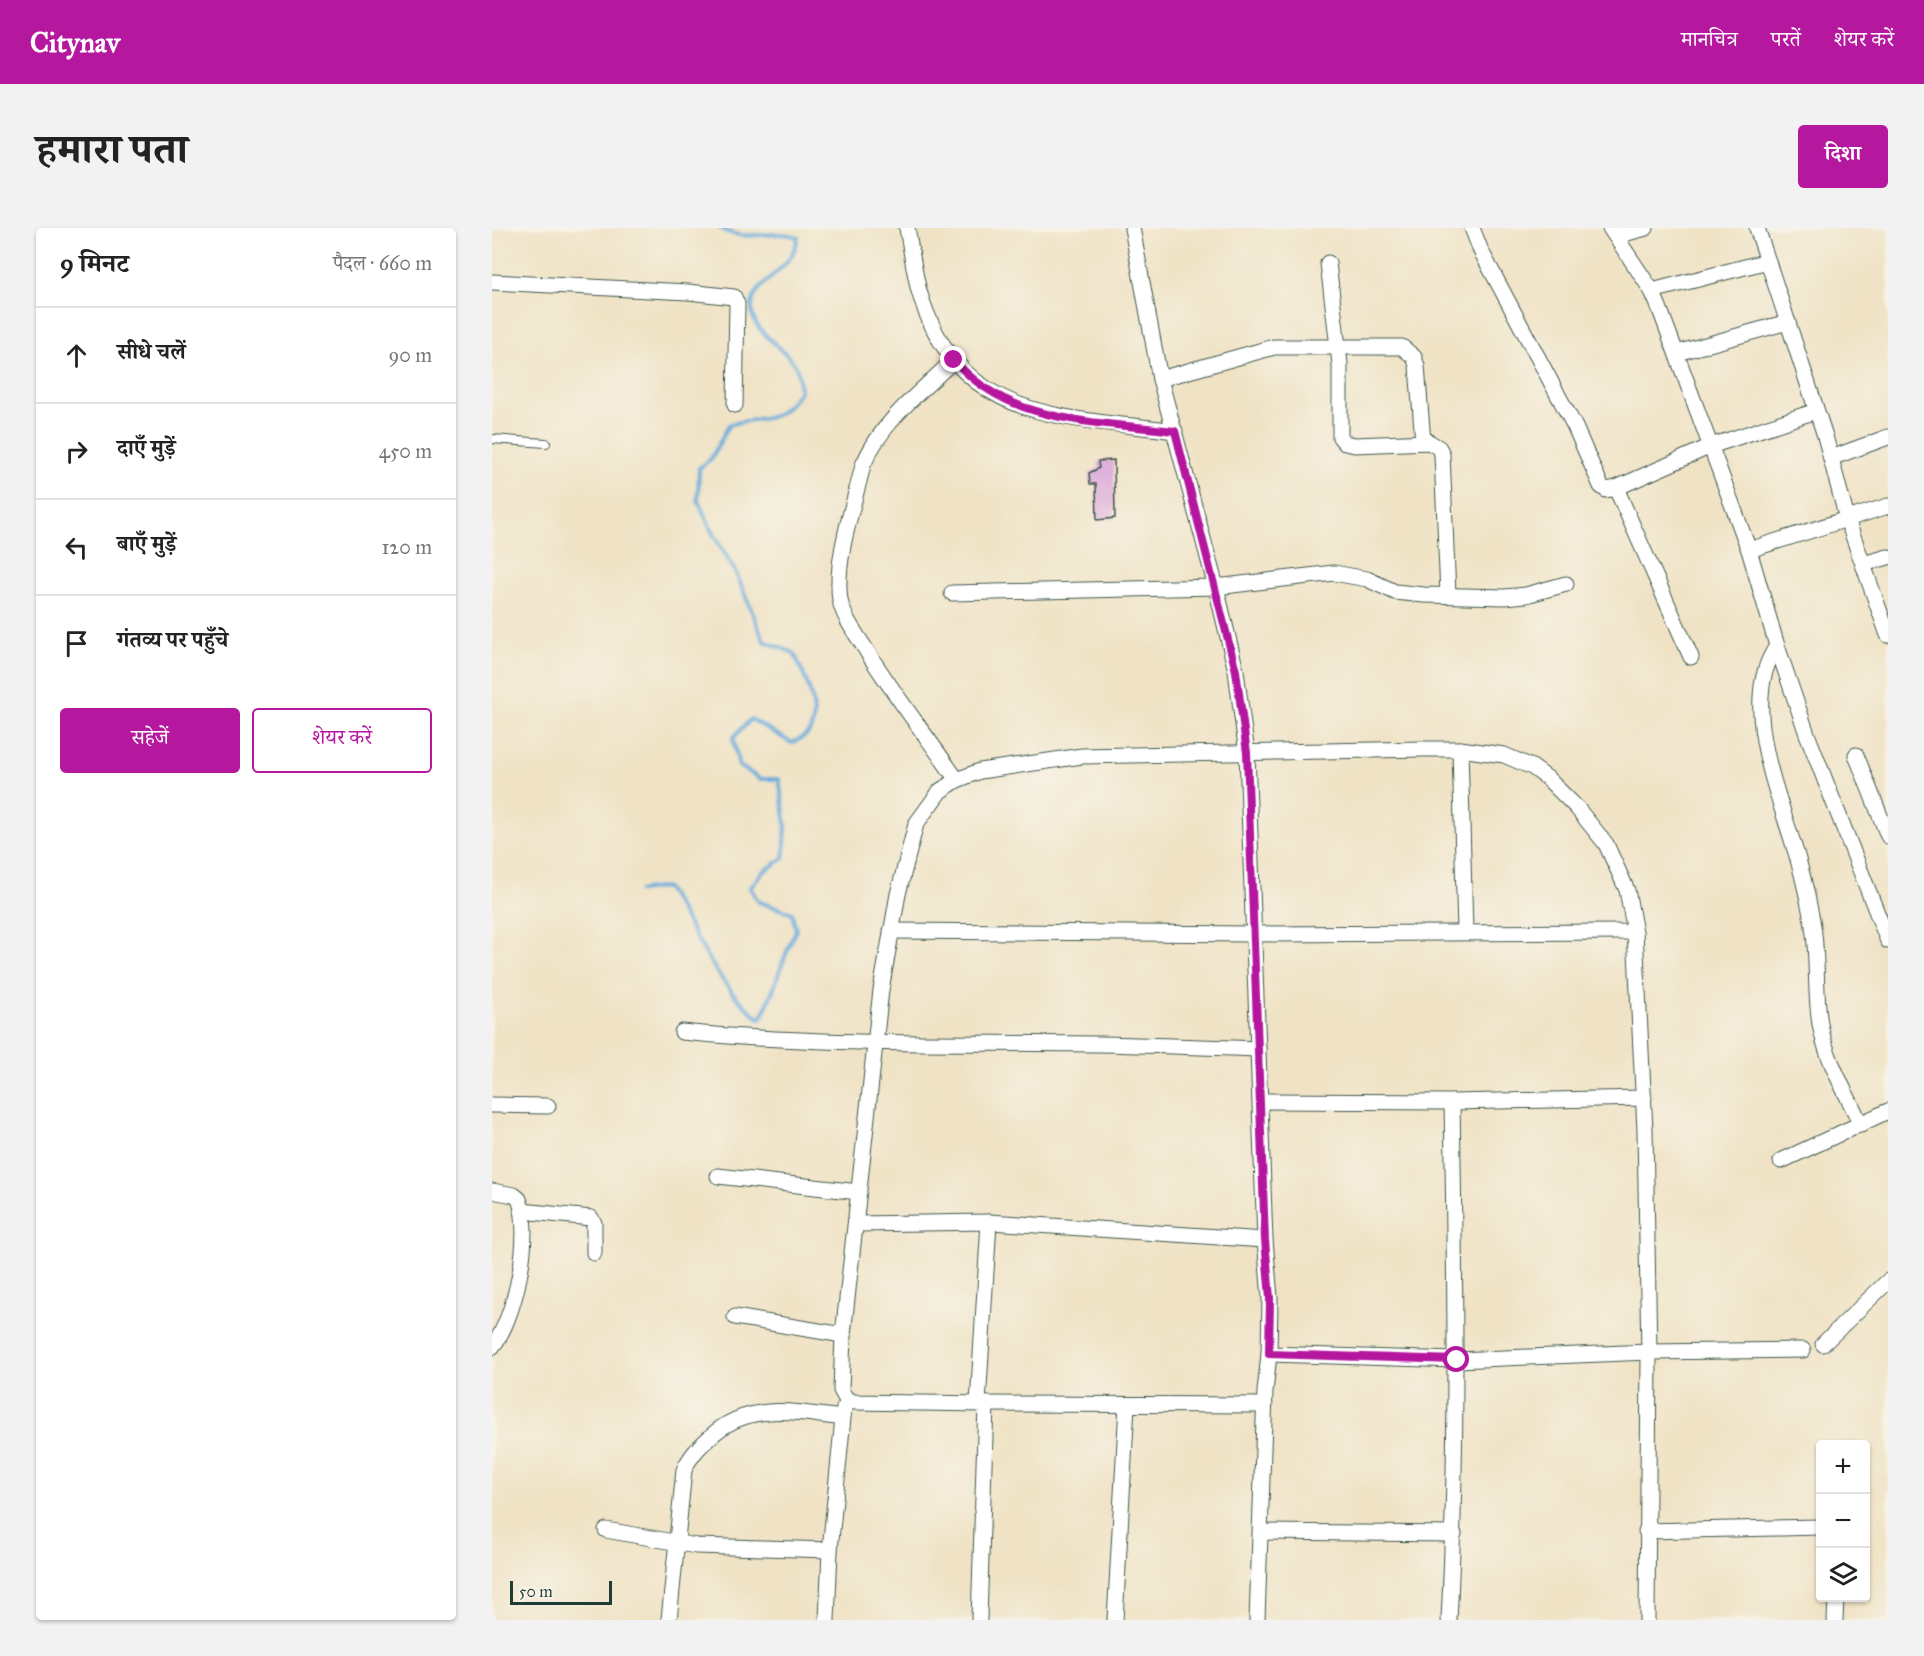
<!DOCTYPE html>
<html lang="hi">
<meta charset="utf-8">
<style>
:root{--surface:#fff;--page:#f2f2f2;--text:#222;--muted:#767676;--line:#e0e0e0;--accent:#b5179e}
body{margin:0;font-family:"IM FELL Great Primer","Noto Serif Devanagari",serif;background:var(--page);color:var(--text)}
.controls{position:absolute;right:18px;bottom:18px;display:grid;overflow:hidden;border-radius:6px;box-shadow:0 2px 4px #0004}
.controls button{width:54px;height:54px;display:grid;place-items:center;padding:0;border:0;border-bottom:2px solid var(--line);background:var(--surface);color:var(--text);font:30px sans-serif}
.scale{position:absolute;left:18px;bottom:15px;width:102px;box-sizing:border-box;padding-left:6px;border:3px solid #1f3d34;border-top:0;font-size:16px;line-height:21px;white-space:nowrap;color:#1f3d34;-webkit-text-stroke:4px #f7f3e8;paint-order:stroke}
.stop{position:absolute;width:18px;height:18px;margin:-14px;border:4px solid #b5179e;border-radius:50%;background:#fff}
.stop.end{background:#b5179e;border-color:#fff;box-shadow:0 2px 6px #0008}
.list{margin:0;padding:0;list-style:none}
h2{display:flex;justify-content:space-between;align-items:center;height:78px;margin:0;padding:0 24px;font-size:26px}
h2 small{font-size:20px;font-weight:400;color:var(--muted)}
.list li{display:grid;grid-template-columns:39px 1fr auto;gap:18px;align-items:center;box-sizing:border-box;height:96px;padding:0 24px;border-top:2px solid var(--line)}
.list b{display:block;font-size:22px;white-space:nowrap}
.list em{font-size:20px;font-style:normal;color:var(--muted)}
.actions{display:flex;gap:12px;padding:18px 24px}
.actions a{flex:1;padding:14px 0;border:2px solid var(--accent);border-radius:6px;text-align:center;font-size:21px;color:var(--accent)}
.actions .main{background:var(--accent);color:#fff}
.icon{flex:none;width:33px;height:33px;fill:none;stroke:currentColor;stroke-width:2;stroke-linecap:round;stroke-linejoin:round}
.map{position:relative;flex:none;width:1396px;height:1392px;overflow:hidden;border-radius:6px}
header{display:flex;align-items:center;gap:36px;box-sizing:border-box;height:84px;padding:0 30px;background:var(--accent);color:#fff}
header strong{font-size:28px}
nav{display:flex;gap:33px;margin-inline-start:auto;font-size:21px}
.intro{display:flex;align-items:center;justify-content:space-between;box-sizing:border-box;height:144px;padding:0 36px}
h1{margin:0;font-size:42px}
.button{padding:15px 27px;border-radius:6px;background:var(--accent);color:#fff;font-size:21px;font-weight:700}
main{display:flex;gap:36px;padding:0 36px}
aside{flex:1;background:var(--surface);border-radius:6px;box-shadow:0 2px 4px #0004}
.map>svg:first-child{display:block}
</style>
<header>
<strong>Citynav</strong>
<nav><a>मानचित्र</a><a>परतें</a><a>शेयर करें</a></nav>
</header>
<div class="intro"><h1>हमारा पता</h1><a class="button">दिशा</a></div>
<main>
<aside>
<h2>9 मिनट<small>पैदल · 660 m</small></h2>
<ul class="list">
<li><svg class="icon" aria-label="ahead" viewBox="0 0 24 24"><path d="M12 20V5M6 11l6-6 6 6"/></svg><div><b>सीधे चलें</b></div><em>90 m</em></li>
<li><svg class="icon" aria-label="right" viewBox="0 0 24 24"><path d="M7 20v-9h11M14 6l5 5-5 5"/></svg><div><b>दाएँ मुड़ें</b></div><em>450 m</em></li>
<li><svg class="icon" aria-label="left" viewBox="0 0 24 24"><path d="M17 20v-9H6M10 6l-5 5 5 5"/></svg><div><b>बाएँ मुड़ें</b></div><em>120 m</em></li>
<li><svg class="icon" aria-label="arrive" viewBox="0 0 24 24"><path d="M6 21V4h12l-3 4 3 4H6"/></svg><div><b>गंतव्य पर पहुँचे</b></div></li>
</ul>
<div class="actions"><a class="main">सहेजें</a><a>शेयर करें</a></div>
</aside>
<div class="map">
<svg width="1396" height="1392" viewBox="0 0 1396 1392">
<rect width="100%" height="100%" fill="#f7f3e8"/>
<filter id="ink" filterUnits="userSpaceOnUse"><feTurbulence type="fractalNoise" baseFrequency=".0167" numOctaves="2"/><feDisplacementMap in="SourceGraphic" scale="12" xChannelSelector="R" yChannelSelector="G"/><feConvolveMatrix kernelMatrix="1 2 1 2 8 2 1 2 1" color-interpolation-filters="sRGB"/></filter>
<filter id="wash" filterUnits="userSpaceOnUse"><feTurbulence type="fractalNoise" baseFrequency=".008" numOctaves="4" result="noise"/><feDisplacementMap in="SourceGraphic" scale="24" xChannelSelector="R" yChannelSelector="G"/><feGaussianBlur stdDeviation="1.35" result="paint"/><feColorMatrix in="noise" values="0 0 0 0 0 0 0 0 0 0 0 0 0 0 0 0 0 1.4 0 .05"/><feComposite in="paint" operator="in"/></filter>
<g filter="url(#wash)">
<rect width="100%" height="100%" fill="#f0e3c5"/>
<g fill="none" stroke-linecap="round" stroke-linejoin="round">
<path stroke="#64aada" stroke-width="4" d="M147 663 173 659C204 702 224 760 269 791 283 762 290 731 304 702L300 685 267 674 258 660 271 644 292 630 294 597 287 551H268L247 538 241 510 259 491 300 515C305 512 313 509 316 505 332 483 311 446 302 425L272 413 244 345 221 306 206 273 207 240 219 231 237 197C275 185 281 201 308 163 307 157 307 150 306 144 297 117 252 105 261 72 268 50 301 42 306 9 280 0 253 16 228 0"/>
</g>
<g id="blocks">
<path fill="#daa4d9" d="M622 232 623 290 605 292 604 256H598L597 245 607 240 606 233Z"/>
</g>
</g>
<g filter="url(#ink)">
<use href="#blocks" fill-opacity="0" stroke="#3e564a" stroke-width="1.5"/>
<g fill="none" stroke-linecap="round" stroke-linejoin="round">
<g stroke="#3e564a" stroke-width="10">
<path id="lane" d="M0 211 54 215"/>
</g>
<g stroke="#3e564a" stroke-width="17">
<g id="street">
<path d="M415 0C419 21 422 43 427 63 466 195 570 188 683 203"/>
<path d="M640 0 668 151 724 359 744 443 750 489 755 525 773 1012 778 1070 777 1126 773 1164 765 1392"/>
<path d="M980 0 989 23 1083 199 1109 258 1114 262 1124 260 1219 218 1324 183"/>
<path d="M1118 0 1160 63 1167 79 1257 322 1285 418 1315 506 1396 713"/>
<path d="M1265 0 1333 208 1355 291 1396 407"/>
<path d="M1124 8 1154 0"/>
<path d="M836 35 848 136V209L853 215 863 217 937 214 947 220 950 226 956 367"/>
<path d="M0 54 196 64 242 69 245 76 243 177"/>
<path d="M1160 63 1276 33"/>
<path d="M1185 125 1296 94"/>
<path d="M462 132C428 164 390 193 371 237 362 277 342 332 348 372 351 388 362 403 371 417 399 463 434 507 465 552"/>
<path d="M668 151 782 119H910L922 129 925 138 931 214"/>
<path d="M1339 230 1396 209"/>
<path d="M1124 260 1199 429"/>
<path d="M1257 322 1396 278"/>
<path d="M1371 336 1396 329"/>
<path d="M460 365 724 359 842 345 875 351 903 364 932 367 1013 369 1034 367 1074 356"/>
<path d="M1285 418C1248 471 1283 557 1300 612 1308 636 1314 661 1319 687 1327 722 1322 760 1328 796 1334 832 1354 864 1369 897"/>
<path d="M968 521 973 703"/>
<path d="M1364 527 1396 608"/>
<path d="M399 703 761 706 1143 704"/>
<path d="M190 804C329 818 467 814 607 816 660 817 713 819 766 821"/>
<path d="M769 873 960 874 1152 870"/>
<path d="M0 877 56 878"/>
<path d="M1289 933 1396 883"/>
<path d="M226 948 367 964"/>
<path d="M0 963 22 967 27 971C41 1006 23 1092 0 1119"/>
<path d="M30 983 99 990 102 995V1025"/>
<path d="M364 996 497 994 773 1012"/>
<path d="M243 1089 351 1107"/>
<path d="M1331 1116 1396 1053"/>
<path d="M777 1126 965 1132 1157 1124 1311 1122"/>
<path d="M486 1176 497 994"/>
<path d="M494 1176 773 1177"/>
<path d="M114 1302 204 1318 338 1322"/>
<path d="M1154 1303 1328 1299"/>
<path d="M769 1304 962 1306"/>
<path d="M177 1392 192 1242C198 1228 207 1219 218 1209 256 1173 303 1184 350 1190"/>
<path d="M335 1392 338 1322 352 1180"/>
<path d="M487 1392 494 1176 362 1174 354 1171 349 1162 351 1107 389 762 406 666 424 596 448 563 465 552 488 543 590 528 930 521H968L1012 527 1040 539 1055 550 1085 580 1114 616 1135 662 1143 704 1153 902 1157 1124 1155 1392"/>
<path d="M623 1392 635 1177"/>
<path d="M957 1392C966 1219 963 1047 960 874"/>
<path d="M1343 1392 1344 1370"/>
</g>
</g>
<use href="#lane" stroke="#fff" stroke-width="8"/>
<use href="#street" stroke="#fff" stroke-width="15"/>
</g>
</g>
<g fill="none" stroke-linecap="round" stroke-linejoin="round" filter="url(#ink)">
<path stroke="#b5179e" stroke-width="8" d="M462 132C517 197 604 193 683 203L744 443 755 525 773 1012 778 1070 777 1126 965 1132"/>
</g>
</svg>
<div class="controls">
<button>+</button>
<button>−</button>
<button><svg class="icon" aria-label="layers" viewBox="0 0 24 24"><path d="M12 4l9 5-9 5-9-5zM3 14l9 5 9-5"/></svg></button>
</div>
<div class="scale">50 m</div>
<div class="stop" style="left:965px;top:1132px"></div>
<div class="stop end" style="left:462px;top:132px"></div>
</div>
</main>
